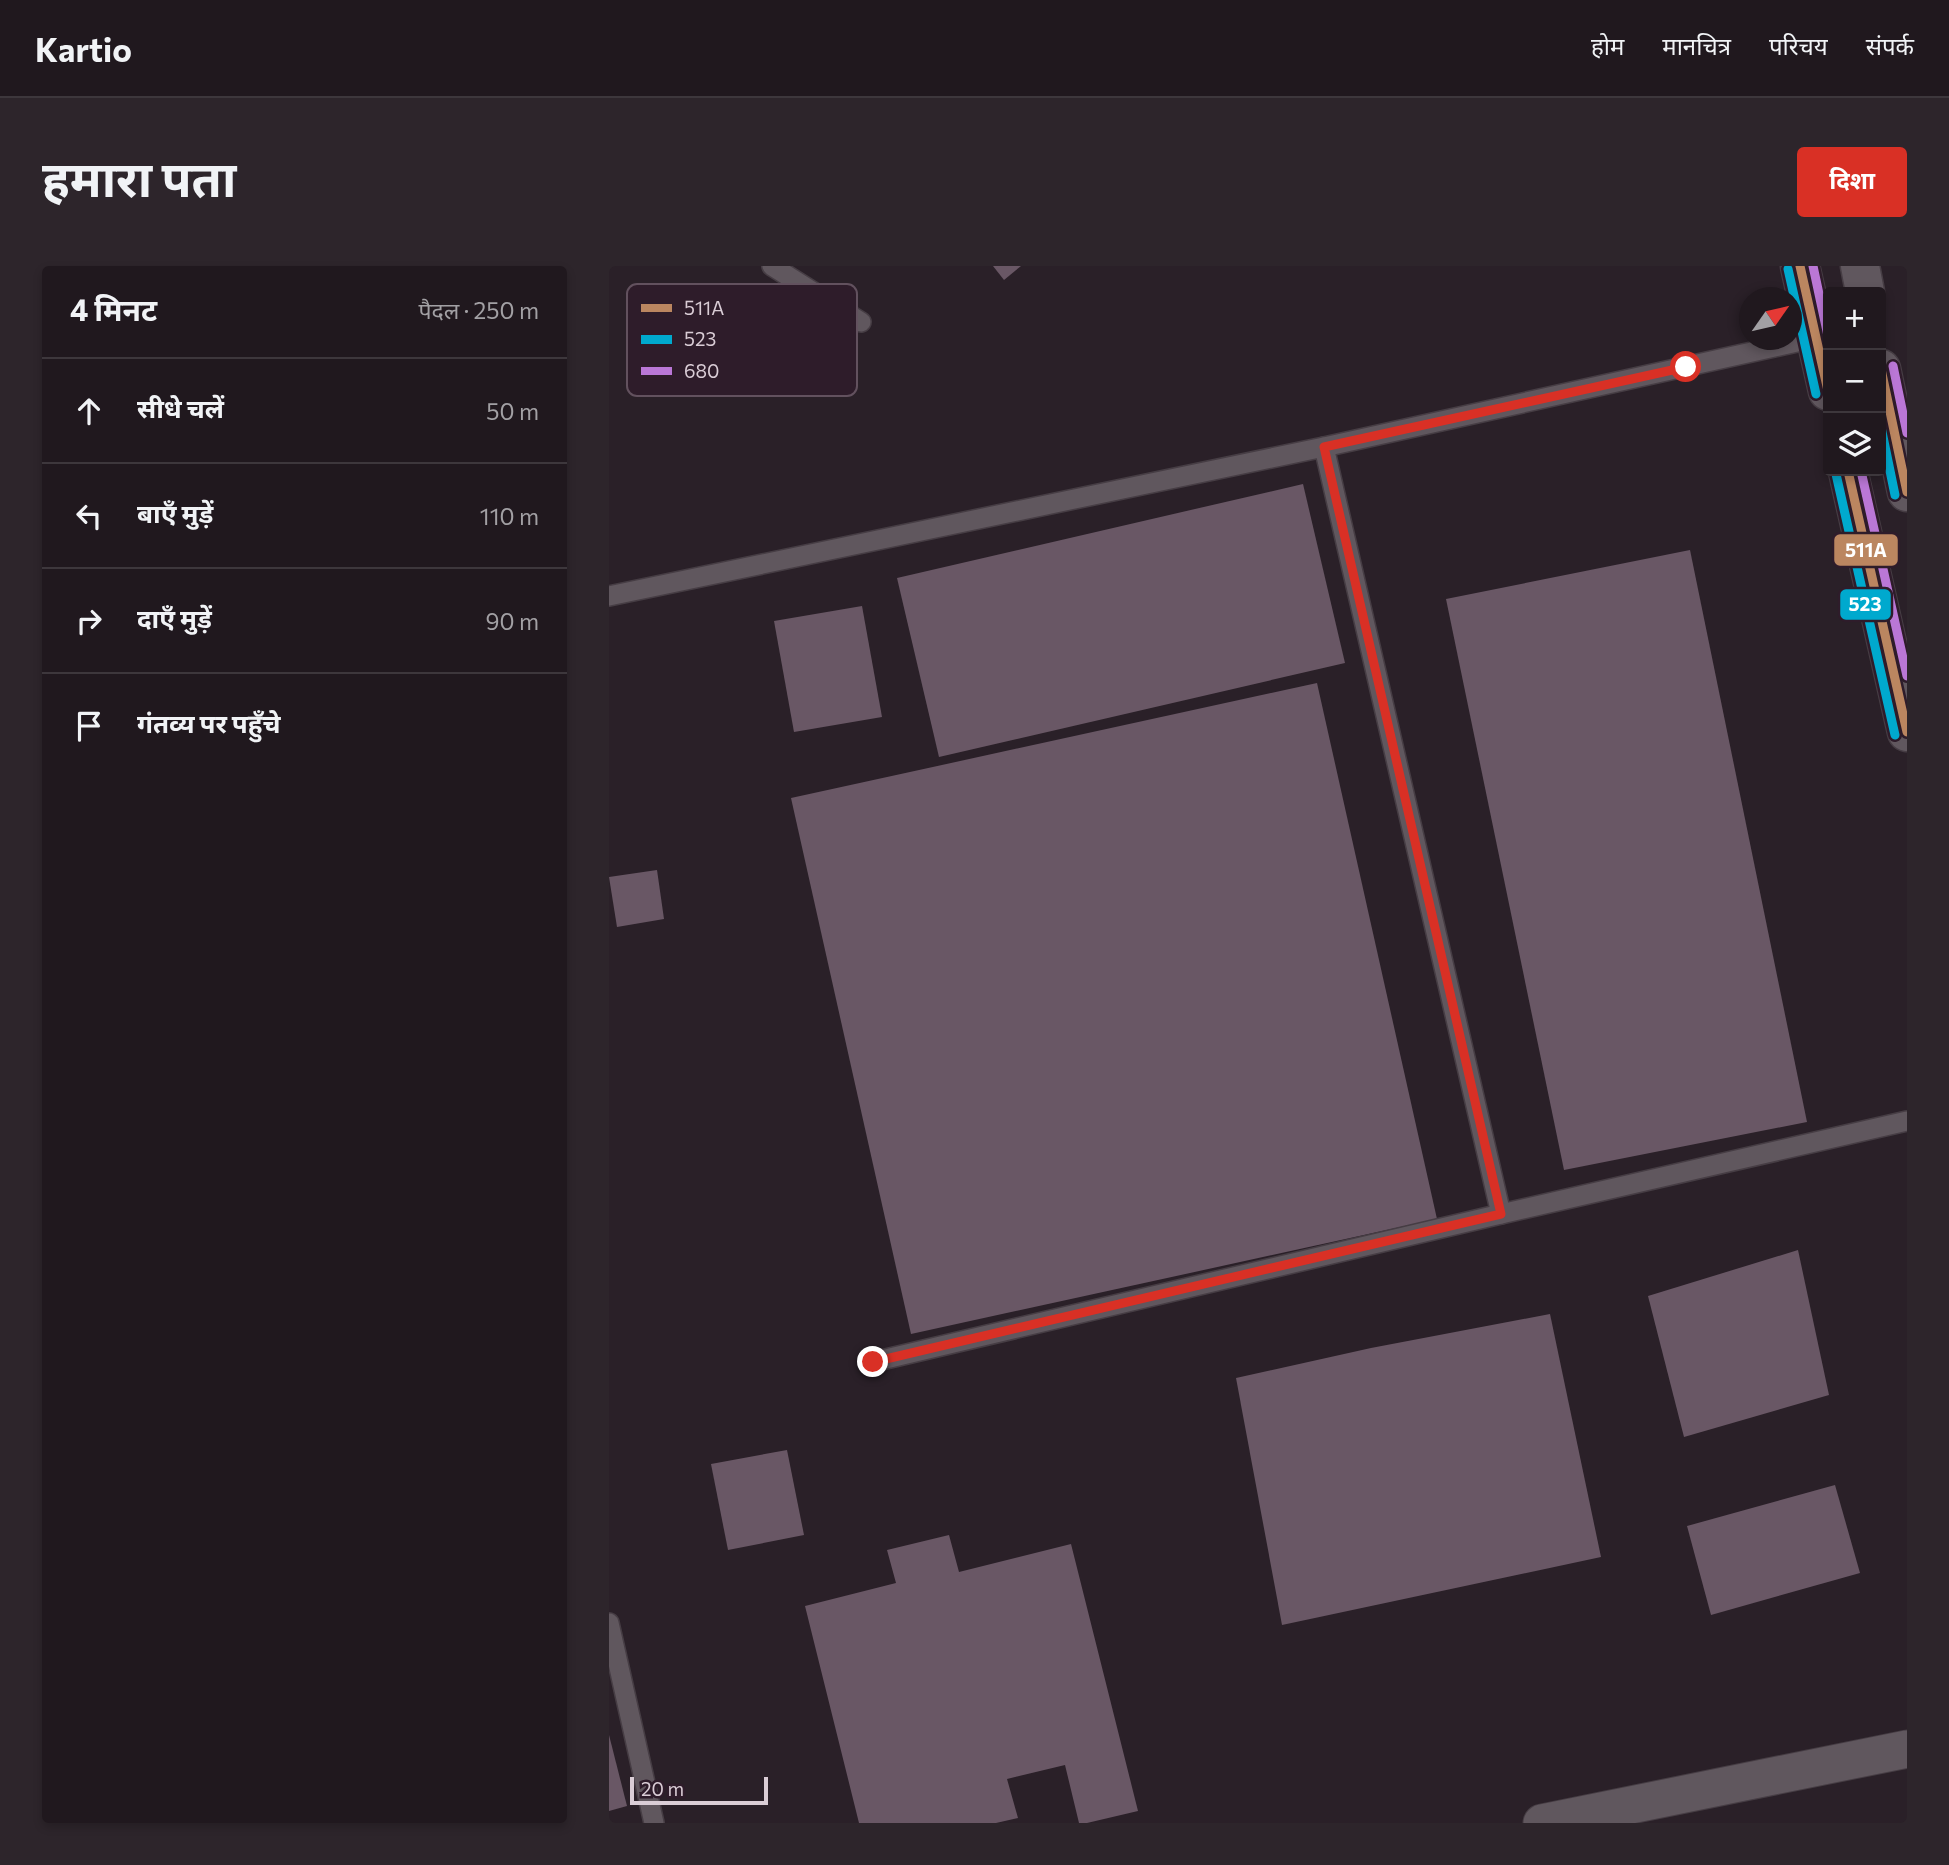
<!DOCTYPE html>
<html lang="hi">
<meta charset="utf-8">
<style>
:root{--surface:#20181e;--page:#2d252b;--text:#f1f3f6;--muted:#a2a0a4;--line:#3d373c;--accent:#d93025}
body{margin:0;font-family:Commissioner,"Noto Sans Devanagari",sans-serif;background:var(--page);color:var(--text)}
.controls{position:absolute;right:21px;top:21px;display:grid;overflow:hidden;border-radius:7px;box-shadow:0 4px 10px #0003}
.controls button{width:63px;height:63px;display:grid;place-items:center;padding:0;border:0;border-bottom:2px solid var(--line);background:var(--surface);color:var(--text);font:35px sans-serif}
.compass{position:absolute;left:1130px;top:21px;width:63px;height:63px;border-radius:50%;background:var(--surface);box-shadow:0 4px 10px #0003;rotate:56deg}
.scale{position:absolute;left:21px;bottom:18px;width:138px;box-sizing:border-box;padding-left:7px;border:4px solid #dacdd6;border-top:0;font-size:19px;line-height:24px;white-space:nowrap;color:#dacdd6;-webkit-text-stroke:5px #2e1c2a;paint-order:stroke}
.stop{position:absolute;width:21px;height:21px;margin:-16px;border:5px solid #d93025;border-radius:50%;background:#fff}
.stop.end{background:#d93025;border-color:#fff;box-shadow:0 2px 7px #0008}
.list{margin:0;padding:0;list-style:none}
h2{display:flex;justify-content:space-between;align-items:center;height:91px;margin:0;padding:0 28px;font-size:30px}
h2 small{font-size:23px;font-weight:400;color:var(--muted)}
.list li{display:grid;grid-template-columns:46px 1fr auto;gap:21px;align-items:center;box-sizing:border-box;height:105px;padding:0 28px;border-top:2px solid var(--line)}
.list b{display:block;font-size:26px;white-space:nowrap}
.list em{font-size:23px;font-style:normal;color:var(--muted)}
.icon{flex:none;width:38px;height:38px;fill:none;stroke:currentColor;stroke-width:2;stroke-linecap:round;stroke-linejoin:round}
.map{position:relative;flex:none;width:1298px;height:1557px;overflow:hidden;border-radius:7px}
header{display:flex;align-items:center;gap:42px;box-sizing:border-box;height:98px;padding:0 35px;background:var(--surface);border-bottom:2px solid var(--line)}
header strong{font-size:33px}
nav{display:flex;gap:38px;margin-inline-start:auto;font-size:24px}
.intro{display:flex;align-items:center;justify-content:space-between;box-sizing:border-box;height:168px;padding:0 42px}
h1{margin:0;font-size:49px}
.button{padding:18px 32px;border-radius:7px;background:var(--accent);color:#fff;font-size:24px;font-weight:700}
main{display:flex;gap:42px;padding:0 42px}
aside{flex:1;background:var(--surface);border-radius:7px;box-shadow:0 4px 10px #0003}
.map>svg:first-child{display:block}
</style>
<header>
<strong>Kartio</strong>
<nav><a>होम</a><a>मानचित्र</a><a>परिचय</a><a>संपर्क</a></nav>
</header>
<div class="intro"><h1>हमारा पता</h1><a class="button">दिशा</a></div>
<main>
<aside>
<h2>4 मिनट<small>पैदल · 250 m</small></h2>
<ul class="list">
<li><svg class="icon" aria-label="ahead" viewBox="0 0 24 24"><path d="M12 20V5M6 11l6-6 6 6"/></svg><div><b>सीधे चलें</b></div><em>50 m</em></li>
<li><svg class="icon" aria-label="left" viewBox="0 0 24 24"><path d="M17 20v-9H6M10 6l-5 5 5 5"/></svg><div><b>बाएँ मुड़ें</b></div><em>110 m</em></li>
<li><svg class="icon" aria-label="right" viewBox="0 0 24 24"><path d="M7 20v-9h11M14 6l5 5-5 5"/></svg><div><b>दाएँ मुड़ें</b></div><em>90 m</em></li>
<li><svg class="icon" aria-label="arrive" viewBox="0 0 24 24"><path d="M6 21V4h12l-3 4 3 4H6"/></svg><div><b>गंतव्य पर पहुँचे</b></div></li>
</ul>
</aside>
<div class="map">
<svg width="1298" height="1557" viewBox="0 0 1298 1557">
<rect width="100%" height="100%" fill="#2a2028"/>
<g fill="#695765">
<path d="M384 0H412L395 14Z"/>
<path d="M694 218 736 397 330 491 288 312Z"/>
<path d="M1081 284 1198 856 955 904 837 333Z"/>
<path d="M253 340 273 451 185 466 165 355Z"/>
<path d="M708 417 828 953 302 1068 182 532Z"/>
<path d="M48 604 55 653 8 661 0 611Z"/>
<path d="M1189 984 1220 1129 1075 1171 1039 1030Z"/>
<path d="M941 1048 992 1291 673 1359 627 1112 762 1082Z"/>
<path d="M178 1184 195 1269 119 1284 102 1198Z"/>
<path d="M1226 1219 1251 1307 1102 1349 1078 1260Z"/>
<path d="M340 1269 350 1306 462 1278 529 1545 478 1557H470L456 1499 398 1513 409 1552 387 1557H250L196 1340 287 1317 278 1284Z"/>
<path d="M0 1469 18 1540 0 1545Z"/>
</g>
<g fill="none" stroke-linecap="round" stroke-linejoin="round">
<g stroke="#463d44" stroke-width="22">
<g id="lane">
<path d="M163 0 252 56"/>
<path d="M715 181 892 948"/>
<path d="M0 330 715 181 1206 72"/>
<path d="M264 1096 892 948 1298 855"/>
<path d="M0 1357 45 1557"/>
</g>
</g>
<g stroke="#463d44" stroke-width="39">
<path id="street" d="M933 1557 1298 1483"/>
</g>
<g stroke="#463d44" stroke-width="41">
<g id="secondary">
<path d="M1191 0 1219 125"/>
<path d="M1251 0 1256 26"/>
<path d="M1272 103 1298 226"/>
<path d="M1239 205 1298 466"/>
</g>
</g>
<use href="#lane" stroke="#60575e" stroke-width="19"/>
<use href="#street" stroke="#60575e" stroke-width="37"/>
<use href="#secondary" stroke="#60575e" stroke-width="38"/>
<g stroke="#2e1c2a" stroke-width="14">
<g id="bus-1">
<path d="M1191 0 1219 125"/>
<path d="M1272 103 1298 226"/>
<path d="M1239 205 1298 466"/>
</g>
</g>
<g stroke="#2e1c2a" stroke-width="14">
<g id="bus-2">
<path d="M1179 3 1207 128"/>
<path d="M1272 161 1286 229"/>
<path d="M1227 208 1286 469"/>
</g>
</g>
<g stroke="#2e1c2a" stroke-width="14">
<g id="bus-3">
<path d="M1204 0 1219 70"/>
<path d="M1284 100 1298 167"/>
<path d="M1252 205 1298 410"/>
</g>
</g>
<use href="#bus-1" stroke="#bb8660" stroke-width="9"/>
<use href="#bus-2" stroke="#00a9ce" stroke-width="9"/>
<use href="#bus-3" stroke="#ba77d6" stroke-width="9"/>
</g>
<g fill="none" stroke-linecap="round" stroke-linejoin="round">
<path stroke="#d93025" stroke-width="9" d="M264 1096 892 948 715 181 1077 101"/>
</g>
<rect x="18" y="18" width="230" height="112" rx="10" fill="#2e1c2a" stroke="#62515e" stroke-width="2"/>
<rect x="32" y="38" width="31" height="8" fill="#bb8660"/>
<rect x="32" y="69" width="31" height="9" fill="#00a9ce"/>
<rect x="32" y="101" width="31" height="8" fill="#ba77d6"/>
<g font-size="19" fill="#dacdd6">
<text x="75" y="49">511A</text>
<text x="75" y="80">523</text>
<text x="75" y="112">680</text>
</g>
<g stroke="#2e1c2a" stroke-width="2.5">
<rect x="1224" y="267" width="66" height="34" rx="7" fill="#bb8660"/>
<rect x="1230" y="322" width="53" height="33" rx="7" fill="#00a9ce"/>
</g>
<g font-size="19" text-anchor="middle" font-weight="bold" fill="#fff">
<text x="1257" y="291">511A</text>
<text x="1256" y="345">523</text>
</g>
</svg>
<div class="controls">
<button>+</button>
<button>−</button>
<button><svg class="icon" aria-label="layers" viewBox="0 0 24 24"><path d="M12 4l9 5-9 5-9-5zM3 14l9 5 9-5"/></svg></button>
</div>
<svg class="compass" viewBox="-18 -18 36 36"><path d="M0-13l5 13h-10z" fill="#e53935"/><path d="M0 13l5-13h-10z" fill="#a2a0a4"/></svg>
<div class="scale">20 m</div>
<div class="stop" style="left:1077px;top:101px"></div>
<div class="stop end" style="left:264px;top:1096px"></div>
</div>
</main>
